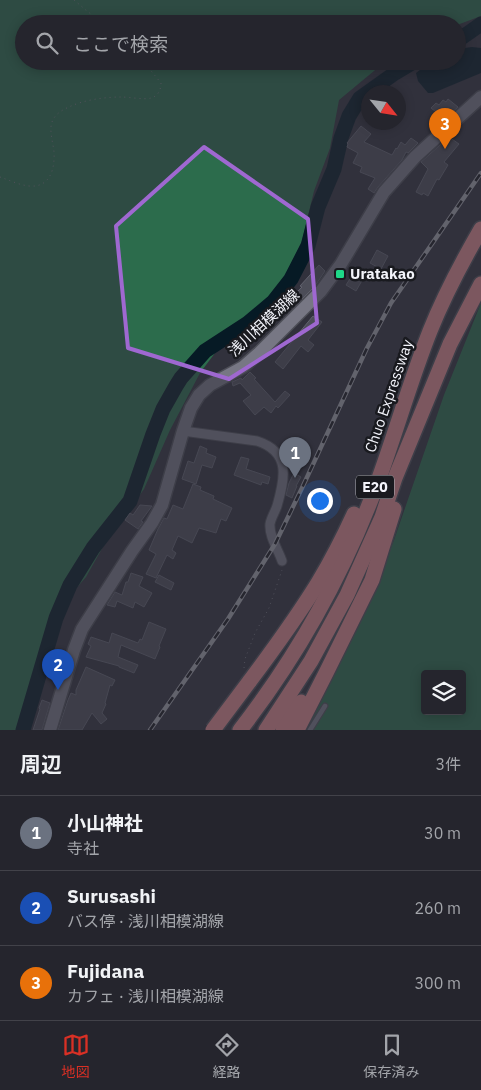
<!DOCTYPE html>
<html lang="ja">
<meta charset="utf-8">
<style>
:root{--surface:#25252d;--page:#313139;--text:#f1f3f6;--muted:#a3a5aa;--line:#424249;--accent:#d93025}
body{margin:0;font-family:"IBM Plex Sans","Noto Sans JP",sans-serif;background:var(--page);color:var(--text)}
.controls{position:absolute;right:15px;bottom:15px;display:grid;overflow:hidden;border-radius:5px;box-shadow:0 2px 12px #0003}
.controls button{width:45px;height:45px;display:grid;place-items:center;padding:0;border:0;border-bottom:1px solid var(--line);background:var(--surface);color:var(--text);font:25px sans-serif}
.compass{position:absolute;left:361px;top:85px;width:45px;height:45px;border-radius:50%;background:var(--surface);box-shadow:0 2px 12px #0003;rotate:120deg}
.you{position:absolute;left:319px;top:500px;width:18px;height:18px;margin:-12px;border:4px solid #fff;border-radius:50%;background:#1a73e8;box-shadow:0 0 0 8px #1a73e833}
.badge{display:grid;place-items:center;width:32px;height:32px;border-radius:50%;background:var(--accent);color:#fff;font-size:16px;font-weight:700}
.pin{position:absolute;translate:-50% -41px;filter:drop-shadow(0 1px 2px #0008)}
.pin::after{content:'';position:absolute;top:26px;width:18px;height:15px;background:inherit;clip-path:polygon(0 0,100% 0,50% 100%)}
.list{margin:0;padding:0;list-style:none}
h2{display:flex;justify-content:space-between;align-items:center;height:65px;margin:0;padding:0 20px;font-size:21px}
h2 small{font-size:16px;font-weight:400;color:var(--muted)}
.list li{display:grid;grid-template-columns:32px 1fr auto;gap:15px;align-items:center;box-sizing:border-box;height:75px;padding:0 20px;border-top:1px solid var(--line)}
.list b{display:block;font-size:19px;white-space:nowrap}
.list p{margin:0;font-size:16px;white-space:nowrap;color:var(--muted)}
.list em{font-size:16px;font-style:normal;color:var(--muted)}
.icon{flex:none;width:28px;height:28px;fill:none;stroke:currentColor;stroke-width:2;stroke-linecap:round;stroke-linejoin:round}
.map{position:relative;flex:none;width:481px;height:730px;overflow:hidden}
.search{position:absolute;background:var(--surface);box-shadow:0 2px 12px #0003;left:15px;right:15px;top:15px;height:55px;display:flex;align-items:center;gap:12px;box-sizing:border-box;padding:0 18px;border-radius:28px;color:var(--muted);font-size:19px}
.sheet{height:290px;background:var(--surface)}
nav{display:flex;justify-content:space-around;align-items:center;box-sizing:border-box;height:70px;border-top:1px solid var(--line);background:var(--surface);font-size:14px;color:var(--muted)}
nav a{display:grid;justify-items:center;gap:2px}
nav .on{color:var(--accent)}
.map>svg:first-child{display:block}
</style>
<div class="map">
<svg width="481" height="730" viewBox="0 0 481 730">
<rect width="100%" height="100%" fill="#31313c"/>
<g fill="#2c6c4c" fill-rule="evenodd">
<path d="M0 0H481V16L457 25V24H24V61H386L339 100 330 148 314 191 302 241 277 292 236 325 200 373 170 430 144 489 104 545 86 577 53 615 29 698 17 730H0Z"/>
<path d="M481 303V730H302L373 593 394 540 444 395ZM425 674H462V711H425Z"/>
</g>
<path fill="#061a25" d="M472 47 481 48V73L433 93H428L418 81 416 73 431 61H457V49Z"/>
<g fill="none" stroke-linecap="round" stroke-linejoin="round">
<g stroke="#061a25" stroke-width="15">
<path d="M457 41 481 24"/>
<path d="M23 730 56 618 70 585 93 548 130 501 153 434 163 409 176 386 181 378 205 351 248 323 273 302 291 279 308 246 318 207 334 169 341 138 349 116 360 98 395 73 415 61"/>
</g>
</g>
<g fill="#4c4d58" stroke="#61626e">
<path d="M448 99 458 107 445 119 431 108 436 103 439 105 443 100 446 102Z"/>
<path d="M361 126 371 134 364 142 392 155 396 148 397 149 401 142 405 145 411 138 418 143 408 153 406 152 402 160 378 187 374 193 368 189 375 178 360 172 362 167 353 163 358 153 347 147 348 144 347 143Z"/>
<path d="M449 137 459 144 444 162 448 165 439 180 437 179 428 196 423 193 422 195 416 192 428 169 421 162Z"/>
<path d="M377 250 388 256 381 269 370 263Z"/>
<path d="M319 265 325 271 315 286 302 299 296 293 302 287 300 286Z"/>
<path d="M355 271 364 277 356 291 346 285Z"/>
<path d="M313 316 322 322 308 340 314 345 308 352 301 346 283 369 275 362Z"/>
<path d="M250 372 256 378 254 379 275 402 285 391 290 395 278 408 276 406 271 413 264 407 255 415 243 401 251 395 240 383 233 386 232 382 241 378 242 380Z"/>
<path d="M200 446 207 449 206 453 216 457 212 468 202 465 196 484 182 479 188 461 194 463Z"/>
<path d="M241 457 249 459 246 469 270 477 268 484 262 482 261 485 234 475Z"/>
<path d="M294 473 301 477 296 486H297L292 498 286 495 289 483Z"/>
<path d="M193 484 201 487 200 490 214 496 213 499 232 508 226 521 221 519 216 533 199 528 192 543 178 536 172 550 176 553 173 559 167 555 156 578 146 574 156 554 149 550 158 529 164 518 167 519 173 505 183 509Z"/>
<path d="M140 505 152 506 141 521 143 522 138 529 125 520 130 513 133 515Z"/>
<path d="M131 573 143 577 139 586 152 593 144 607 135 602 133 608 117 601 115 607 107 605 115 592 122 595 126 582H128Z"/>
<path d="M159 575 174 583 171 590 155 582Z"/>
<path d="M149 622 166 629 159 646 160 647 155 659 121 645 118 657 138 665 134 673 119 667V666L86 657 91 646 88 644 91 637 109 643 112 633 138 643 140 639 142 640Z"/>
<path d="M86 667 115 680 112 686 110 685 105 703 106 704 102 713 107 719 101 724 92 713 82 730H58L68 700 71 693 76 695V690Z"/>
<path d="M42 700 50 703 42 730H33L40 709 39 708Z"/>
</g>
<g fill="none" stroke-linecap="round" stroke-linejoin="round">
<g stroke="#4d4e57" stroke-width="7">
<path id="lane" d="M310 730 325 706"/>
</g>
<g stroke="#4d4e57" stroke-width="11">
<path id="street" d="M183 431 257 441C291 452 285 478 277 506 275 512 271 518 270 524 269 537 278 549 282 561"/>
</g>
<g stroke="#4d4e57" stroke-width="15">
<path id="secondary" d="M50 730 74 650 82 629 132 551 152 523 162 505 183 431 191 408 199 395 210 385 243 367 259 353 321 291 341 264 384 192 415 157 481 97"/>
</g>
<g stroke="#4d4e57" stroke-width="18">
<g id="highway">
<path d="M249 682C273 650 297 617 318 583 331 561 343 538 354 514"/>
<path d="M240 730C296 658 341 578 374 492 394 439 409 384 430 331 444 296 462 262 481 229"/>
<path d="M266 730 311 661 347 595 382 517 395 478 450 344 481 284"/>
<path d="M283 730 301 702"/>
<path d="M297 730 326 673 372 580 394 509"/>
</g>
</g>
<g stroke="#75767f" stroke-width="1" stroke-dasharray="1 4" stroke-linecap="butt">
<path d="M74 0 87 11 104 24"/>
<path d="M0 177C9 180 19 185 29 186 50 188 55 169 54 152 53 142 49 131 52 122 55 114 62 110 69 107 83 100 105 97 121 97 129 97 144 100 151 98 158 96 161 90 161 83L143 61"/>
<path d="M244 668 245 659 255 633 269 608 282 570"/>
</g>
<use href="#lane" stroke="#777784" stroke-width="4.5"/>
<use href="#street" stroke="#777784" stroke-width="9"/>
<use href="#secondary" stroke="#777784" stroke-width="12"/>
<use href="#highway" stroke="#d7868a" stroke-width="15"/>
<g stroke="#9e9fa7" stroke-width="4.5">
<path id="rail" d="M150 730 228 619 275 544 302 488 367 348 391 303 481 173"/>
</g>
<use href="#rail" stroke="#191a1f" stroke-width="2.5" stroke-dasharray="8" stroke-linecap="butt"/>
<g stroke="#4d4e57" stroke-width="18" stroke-linecap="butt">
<path id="highway-bridge" d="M213 730 249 682"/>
</g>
<use href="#highway-bridge" stroke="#d7868a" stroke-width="15"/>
</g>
<path d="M0 0H481V730H0ZM204 147 308 219 317 323 229 379 128 348 116 226Z" fill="#31313c" fill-opacity=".55" fill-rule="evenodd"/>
<path fill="none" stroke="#9f68d1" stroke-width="4" stroke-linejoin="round" d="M204 147 308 219 317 323 229 379 128 348 116 226Z"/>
<rect fill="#1ed888" stroke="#191a1f" stroke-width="2" x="335" y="269" width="10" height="10" rx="2.5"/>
<g text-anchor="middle" stroke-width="5" stroke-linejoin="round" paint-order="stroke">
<rect fill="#191a1f" stroke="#b2b3b9" stroke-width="1" x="356" y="475.5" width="38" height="23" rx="4"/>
<g font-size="14" font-weight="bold" fill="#f3f4fb">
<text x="375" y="492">E20</text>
</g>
<g font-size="15" font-weight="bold" fill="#f3f4fb" stroke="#191a1f" text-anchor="start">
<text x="350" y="279">Uratakao</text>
</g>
<g font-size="15" fill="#f3f4fb" stroke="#191a1f">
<text transform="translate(264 323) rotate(-43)" y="5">浅川相模湖線</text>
<text transform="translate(389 396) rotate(-71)" y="5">Chuo Expressway</text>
</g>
</g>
</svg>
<div class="controls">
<button><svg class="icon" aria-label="layers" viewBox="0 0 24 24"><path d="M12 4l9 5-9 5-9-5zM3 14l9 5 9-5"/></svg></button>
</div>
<svg class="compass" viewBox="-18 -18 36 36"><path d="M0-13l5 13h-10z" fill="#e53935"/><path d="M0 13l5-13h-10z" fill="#a3a5aa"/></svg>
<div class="you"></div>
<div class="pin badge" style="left:295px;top:478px;background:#6b7280">1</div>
<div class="pin badge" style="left:58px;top:690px;background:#1a4fb4">2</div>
<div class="pin badge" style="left:445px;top:149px;background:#e8710a">3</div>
<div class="search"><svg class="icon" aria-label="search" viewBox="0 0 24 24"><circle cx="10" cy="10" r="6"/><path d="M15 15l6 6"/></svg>ここで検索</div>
</div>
<section class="sheet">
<h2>周辺<small>3件</small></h2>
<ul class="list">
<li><span class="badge" style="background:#6b7280">1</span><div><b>小山神社</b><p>寺社</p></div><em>30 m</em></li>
<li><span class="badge" style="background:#1a4fb4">2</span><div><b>Surusashi</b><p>バス停 · 浅川相模湖線</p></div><em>260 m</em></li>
<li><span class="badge" style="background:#e8710a">3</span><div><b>Fujidana</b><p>カフェ · 浅川相模湖線</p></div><em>300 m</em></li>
</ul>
</section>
<nav>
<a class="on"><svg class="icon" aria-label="map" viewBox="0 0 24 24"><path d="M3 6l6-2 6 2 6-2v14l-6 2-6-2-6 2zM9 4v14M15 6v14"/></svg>地図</a>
<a><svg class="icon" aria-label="directions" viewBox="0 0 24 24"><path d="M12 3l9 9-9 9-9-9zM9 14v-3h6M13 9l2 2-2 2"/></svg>経路</a>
<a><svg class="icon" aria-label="saved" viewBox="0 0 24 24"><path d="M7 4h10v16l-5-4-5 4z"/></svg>保存済み</a>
</nav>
